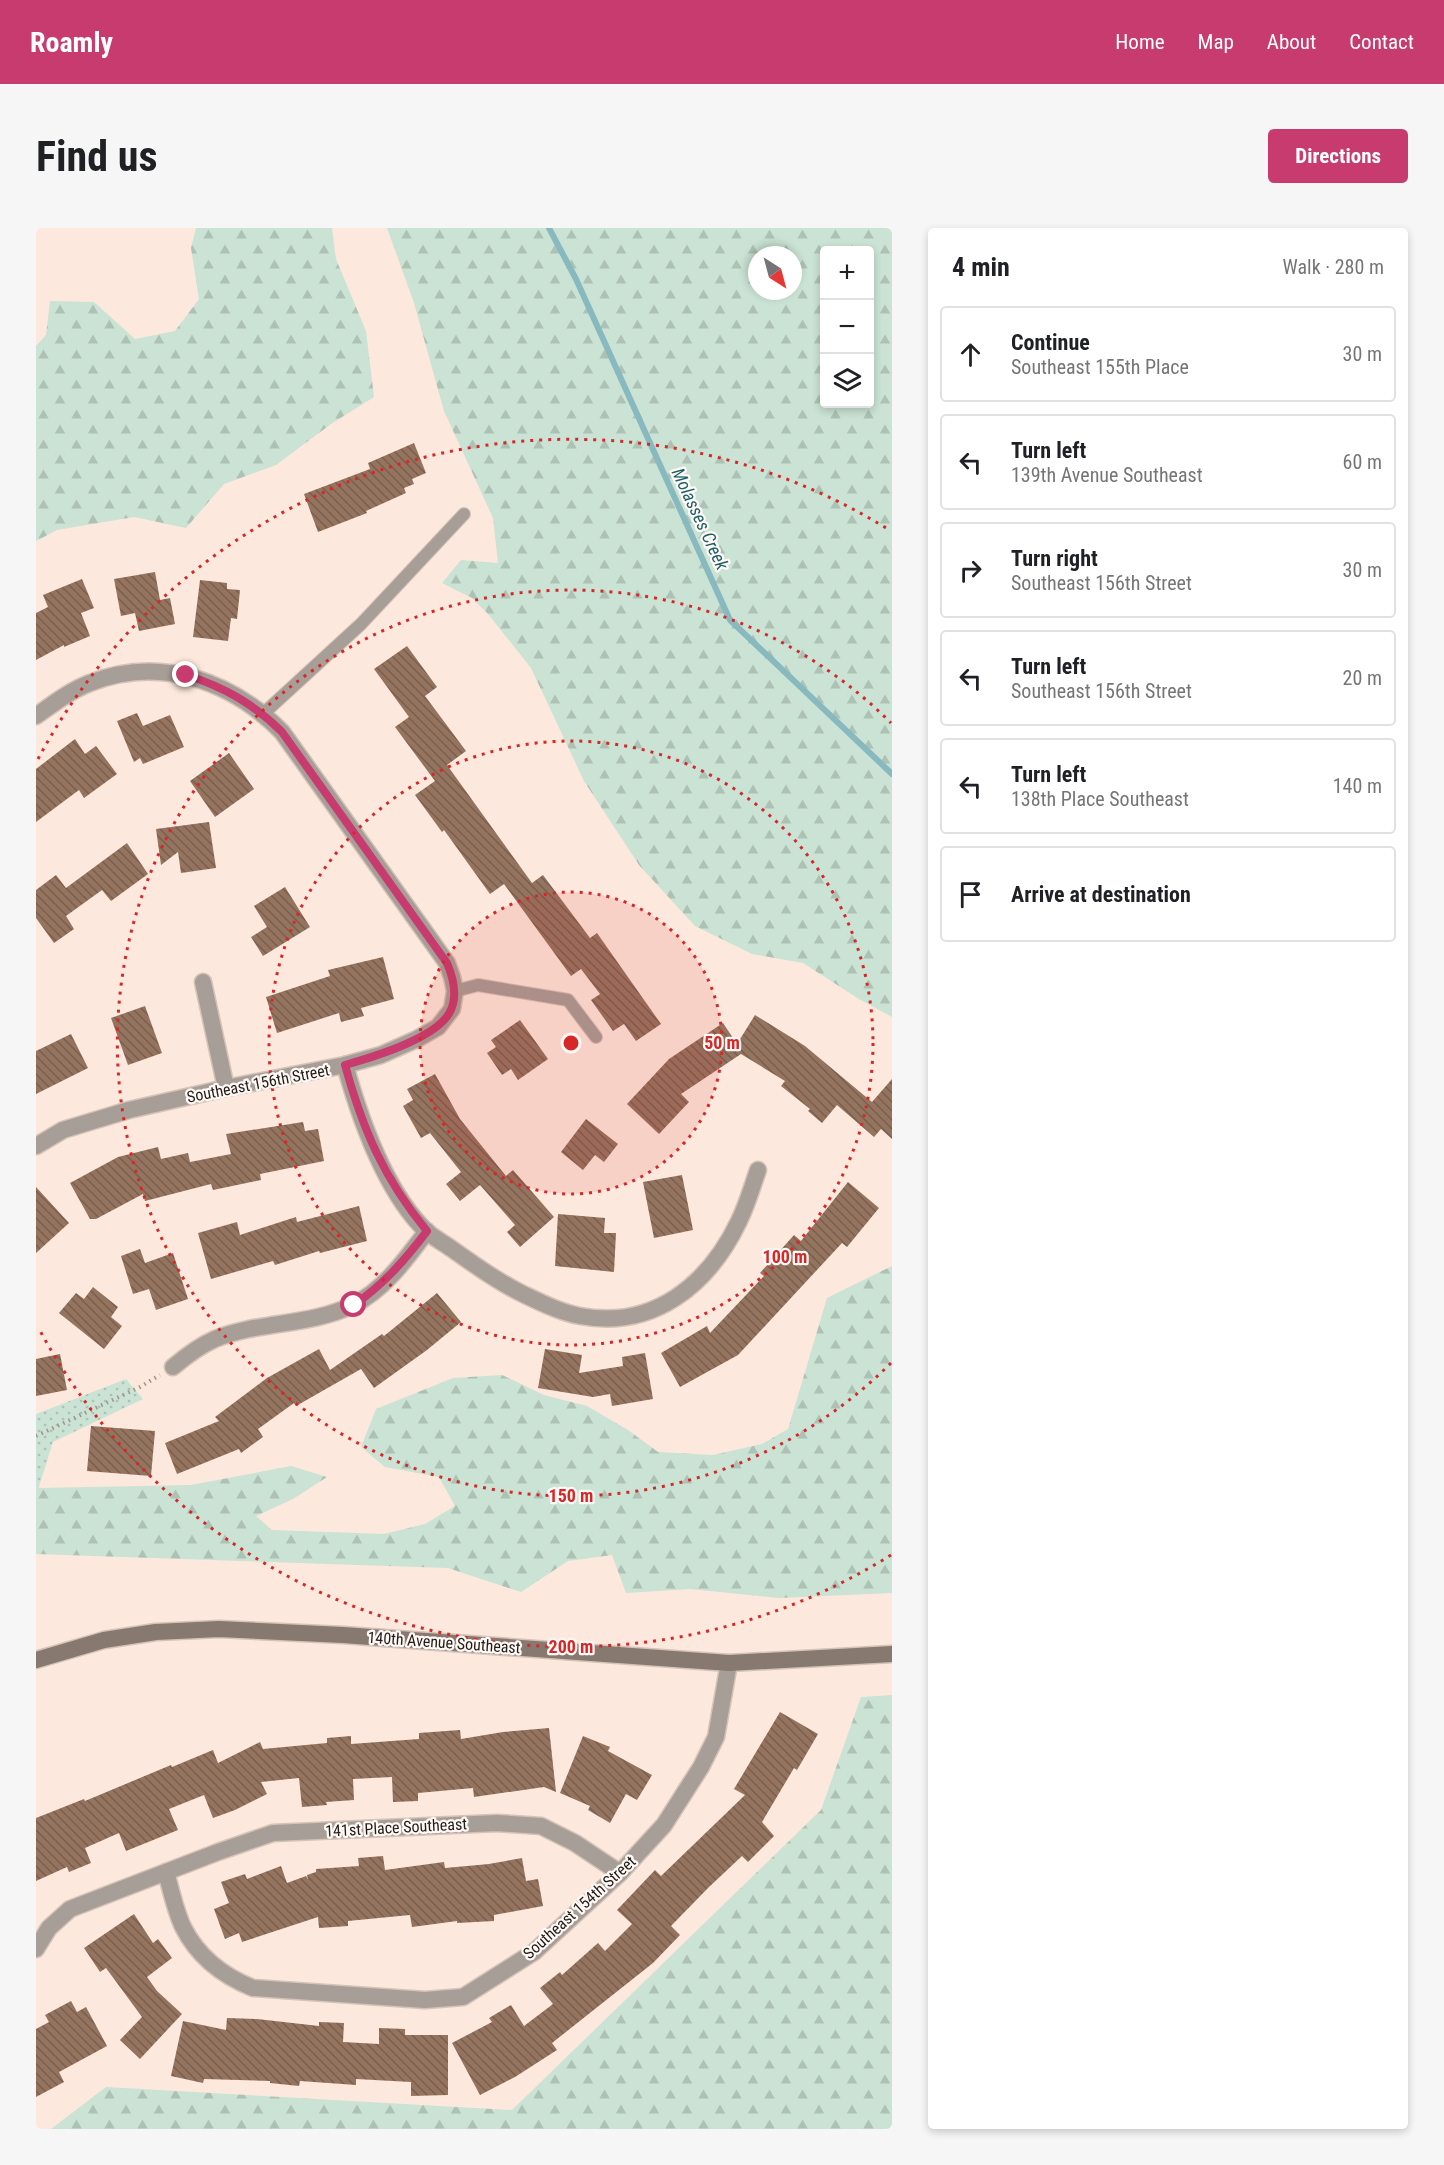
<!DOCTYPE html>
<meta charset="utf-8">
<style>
:root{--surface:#fff;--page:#f6f6f6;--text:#202124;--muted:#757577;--line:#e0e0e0;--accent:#c73b6e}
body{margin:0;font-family:"Roboto Condensed",sans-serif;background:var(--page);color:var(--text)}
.controls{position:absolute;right:18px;top:18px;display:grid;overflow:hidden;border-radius:6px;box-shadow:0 3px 9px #0003}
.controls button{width:54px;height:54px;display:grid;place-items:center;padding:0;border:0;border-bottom:2px solid var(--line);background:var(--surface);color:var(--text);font:30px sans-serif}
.compass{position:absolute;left:712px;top:18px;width:54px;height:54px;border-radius:50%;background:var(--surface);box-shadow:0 3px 9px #0003;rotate:144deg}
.stop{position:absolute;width:18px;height:18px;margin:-14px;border:4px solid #c73b6e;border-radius:50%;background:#fff}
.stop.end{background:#c73b6e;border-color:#fff;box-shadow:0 2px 6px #0008}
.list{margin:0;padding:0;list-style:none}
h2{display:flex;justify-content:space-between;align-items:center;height:78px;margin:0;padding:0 24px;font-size:26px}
h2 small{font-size:20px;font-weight:400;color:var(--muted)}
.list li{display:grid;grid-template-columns:39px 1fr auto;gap:18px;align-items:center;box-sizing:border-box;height:96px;margin:0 12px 12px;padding:0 12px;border:2px solid var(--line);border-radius:6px}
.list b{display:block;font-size:22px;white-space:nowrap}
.list p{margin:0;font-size:20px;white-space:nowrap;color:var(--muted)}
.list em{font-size:20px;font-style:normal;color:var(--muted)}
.icon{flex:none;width:33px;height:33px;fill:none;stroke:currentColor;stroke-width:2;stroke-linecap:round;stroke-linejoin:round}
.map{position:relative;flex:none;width:856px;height:1901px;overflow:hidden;border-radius:6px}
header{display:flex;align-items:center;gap:36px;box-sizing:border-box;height:84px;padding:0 30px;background:var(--accent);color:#fff}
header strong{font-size:28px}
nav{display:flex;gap:33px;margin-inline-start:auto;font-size:21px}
.intro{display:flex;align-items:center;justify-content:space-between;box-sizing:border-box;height:144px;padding:0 36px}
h1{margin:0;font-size:42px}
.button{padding:15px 27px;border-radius:6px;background:var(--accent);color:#fff;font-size:21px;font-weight:700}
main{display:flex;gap:36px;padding:0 36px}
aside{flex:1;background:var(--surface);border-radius:6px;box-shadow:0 3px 9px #0003}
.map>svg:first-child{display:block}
</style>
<header>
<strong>Roamly</strong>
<nav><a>Home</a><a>Map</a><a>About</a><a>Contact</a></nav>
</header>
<div class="intro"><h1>Find us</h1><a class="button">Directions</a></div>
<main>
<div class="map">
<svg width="856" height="1901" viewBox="0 0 856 1901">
<defs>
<pattern id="green-dots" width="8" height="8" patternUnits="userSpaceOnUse" patternTransform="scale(1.5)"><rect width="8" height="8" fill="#cae3d4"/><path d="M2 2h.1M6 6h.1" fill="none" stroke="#adc2b5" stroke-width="1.8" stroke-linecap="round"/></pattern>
<pattern id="forest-firs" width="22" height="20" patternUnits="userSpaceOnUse" patternTransform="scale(1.5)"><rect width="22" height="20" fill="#cae3d4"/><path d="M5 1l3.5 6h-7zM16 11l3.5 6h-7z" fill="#adc2b5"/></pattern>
<pattern id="building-back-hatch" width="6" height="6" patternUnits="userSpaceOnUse" patternTransform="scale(1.5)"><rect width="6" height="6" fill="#95745f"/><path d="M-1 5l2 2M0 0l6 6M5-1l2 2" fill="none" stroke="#795e4d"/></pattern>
</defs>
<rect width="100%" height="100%" fill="#fce8dc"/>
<path fill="url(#green-dots)" d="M90 1151 107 1171 17 1214 0 1268V1186Z"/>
<g fill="url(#forest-firs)" fill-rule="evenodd">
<path d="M160 0H296L300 31 330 103 338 169 295 196 240 237 188 256 150 300 98 289 21 302 0 313V118L10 107 14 73 58 74 99 111 139 103 163 71 155 20Z"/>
<path d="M351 0H856V789L823 771 767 735 716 726 659 698 603 637 548 553 495 440 452 386 436 370 406 355 425 332 462 335 457 290 408 183 378 75ZM834 22V176H788V22ZM721 27H757V63H721Z"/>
<path d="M856 1038V1365L743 1370 654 1361 590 1365 576 1327 532 1333 485 1364 412 1340 0 1326V1268L2 1260 155 1257 255 1238 291 1249 257 1271 220 1288 236 1302 348 1306 389 1296 419 1278 403 1249 349 1239 325 1219 340 1181 417 1150 466 1147 508 1167 551 1178 592 1202 622 1224 677 1227 726 1216 752 1201 791 1070Z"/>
<path d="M856 1467V1901H15L70 1859 476 1882 785 1582 825 1469Z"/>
</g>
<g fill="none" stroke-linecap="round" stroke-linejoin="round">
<path stroke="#88b9bf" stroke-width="6" d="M513 0 540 51 694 392 856 546"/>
</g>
<g fill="url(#building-back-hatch)">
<path d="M378 215 390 245 376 251 378 256 368 260 370 265 330 283 331 285 282 304 268 266 334 241 332 235Z"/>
<path d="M119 344 124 372 134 370 139 396 103 403 99 385 85 388 78 351Z"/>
<path d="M46 351 58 380 45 385 54 408 28 419V417L0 432V385L12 379 7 367Z"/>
<path d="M164 352 191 355V361L204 362 201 391 195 390 192 413 157 409Z"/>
<path d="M371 418 401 459 389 468 430 523 411 537 496 655 507 647 554 710 561 705 625 796 600 813 588 796 577 803 555 772 564 766 545 741 535 748 468 656 454 666 408 602 406 604 379 567 399 553 359 499 373 489 338 441Z"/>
<path d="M101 485 107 498 134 487 148 519 107 536 104 530 98 534 81 493Z"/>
<path d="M39 511 49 526 60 518 81 546 48 570 43 562 0 594V541Z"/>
<path d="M193 525 218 561 179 589 154 553Z"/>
<path d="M173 594 180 640 145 645 142 624 125 637 120 601Z"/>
<path d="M91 615 112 646 75 673 66 662 30 688 38 701 18 715 0 690V662L20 647 30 660Z"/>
<path d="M249 659 274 699 227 728 215 709 231 699 218 678Z"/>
<path d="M347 729 358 771 325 780 328 788 305 794 303 785 241 805 230 769 294 748 292 742Z"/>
<path d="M109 778 126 825 92 837 75 790Z"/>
<path d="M719 787 769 818 836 874 856 851V911L845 901 838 909 801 877 786 895 772 883 774 881 745 858 749 853 705 826 645 866 653 874 623 906 591 876 633 831 687 795 701 816Z"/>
<path d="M484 792 512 831 482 852 475 841 466 847 451 825 460 819 455 812Z"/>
<path d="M35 806 52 840 0 866V823Z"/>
<path d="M399 846 424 891 470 948 477 942 518 989 484 1019 471 1004 479 997 444 957 424 973 410 956 425 944 394 905 385 910 367 878 377 872 371 861Z"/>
<path d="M550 891 582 916 568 934 559 927 547 942 525 924Z"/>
<path d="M267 894 269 903 282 901 288 933 224 946 225 952 177 962 175 956 109 973 107 966 60 991H54L34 955 82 929 122 919 125 931 152 925 154 934 195 926 190 906Z"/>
<path d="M646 947 657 1002 618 1010 607 954Z"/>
<path d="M812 954 843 980 811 1019 806 1015 702 1127 644 1159 625 1125 671 1098 674 1105 728 1048 724 1045 758 1007 765 1013Z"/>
<path d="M0 959 33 995 0 1025Z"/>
<path d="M323 978 331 1013 284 1025 283 1023 239 1037 237 1033 175 1051 162 1005 201 994 204 1007 260 989 261 994Z"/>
<path d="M522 986 569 990 568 1005H580L578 1044 519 1038Z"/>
<path d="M104 1021 109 1035 137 1025 152 1071 120 1082 113 1061 97 1066 85 1028Z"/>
<path d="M57 1059 82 1079 75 1089 86 1098 68 1121 23 1085 40 1065 48 1071Z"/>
<path d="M401 1065 425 1094 391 1122 338 1160 325 1141 260 1178 258 1175 222 1201 227 1209 205 1225 203 1221 141 1246 129 1215 183 1193 179 1189 231 1150 283 1121 294 1142 346 1106 348 1108Z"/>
<path d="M509 1121 546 1127 543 1145 587 1138 586 1129 609 1125 617 1171 576 1178 574 1166 557 1169 502 1160Z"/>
<path d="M24 1126 31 1162 0 1168V1131Z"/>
<path d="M55 1198 119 1203 115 1248 51 1243Z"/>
<path d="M744 1484 782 1506 761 1542 758 1540 726 1594 738 1608 712 1634 706 1628 672 1660 635 1698 644 1707 617 1735 516 1815 521 1822 479 1849 444 1867 416 1815 456 1794 453 1790 475 1777 488 1798 517 1776 504 1760 524 1744 526 1747 562 1715 569 1723 596 1696 581 1682 619 1642 625 1648 709 1567 698 1561Z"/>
<path d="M513 1500 520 1564 508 1559 438 1569 437 1560 382 1565V1573L357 1574 356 1549 317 1551 318 1572 290 1574 291 1577 266 1579 263 1550 225 1554 231 1566 199 1582 177 1590 168 1567 133 1581 142 1602 90 1623 83 1605 49 1620 55 1635 33 1644 31 1639 0 1653V1590L48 1571 49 1573 135 1537 136 1539 177 1522 182 1535 224 1514 227 1521 291 1515V1510L315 1508V1516L383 1511V1505L424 1502 425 1511 467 1504Z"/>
<path d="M547 1508 574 1519 572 1523 616 1547 601 1572 590 1566 574 1595 552 1582 554 1578 524 1565Z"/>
<path d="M347 1628 349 1642 408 1634 409 1640 453 1636 486 1630 490 1653 502 1651 507 1678 458 1687V1693L421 1695V1693L376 1699 374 1687 312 1693V1698L283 1700 282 1689 206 1714 203 1705 189 1711 178 1681 193 1675 185 1654 209 1646 211 1651 245 1638 251 1655 270 1648 272 1651 271 1647 280 1644V1641L323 1638 322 1630Z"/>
<path d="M98 1686 117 1715 122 1711 136 1730 111 1749 121 1763 146 1786 104 1831 84 1812 106 1789 70 1740 64 1744 48 1720Z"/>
<path d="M35 1773 41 1784 50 1779 71 1818 23 1844 28 1854 0 1869V1801L13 1794 9 1787Z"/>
<path d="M191 1790 221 1791 283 1798V1794L308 1795 307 1814 343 1816V1800L369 1801V1807H412V1867L375 1868V1854L320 1851V1857L264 1853 263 1858 234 1855V1853L168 1851 167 1855 135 1848 147 1793 190 1802Z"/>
</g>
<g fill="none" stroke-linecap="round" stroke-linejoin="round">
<g stroke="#d5c3b8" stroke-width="14">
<g id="service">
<path d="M228 485 325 396 428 286"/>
<path d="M419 763 442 757 532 772 560 809"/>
</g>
</g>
<g stroke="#d5c3b8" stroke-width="19">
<g id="minor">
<path d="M0 488C17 476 35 462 54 455 124 427 196 453 246 504L411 735 416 749 419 763 416 781 402 799 381 811 345 827 309 837 190 860 93 882 27 902 0 918"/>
<path d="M167 754 190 860"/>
<path d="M309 837C324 891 349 963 390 1003 398 1010 408 1015 416 1021 439 1037 460 1053 485 1065 504 1074 523 1084 544 1088 618 1102 673 1056 703 993 711 977 716 959 722 942"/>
<path d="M137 1139C150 1128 163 1118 179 1111 223 1093 274 1098 317 1077 348 1062 370 1031 391 1003"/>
<path d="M130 1644C135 1662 139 1682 147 1699 162 1729 187 1748 217 1760L389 1772 427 1769 498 1724 584 1645 628 1597 665 1539 680 1509 693 1435"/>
<path d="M0 1721 13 1700 34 1681 182 1624 237 1605 461 1595 505 1598 539 1615 584 1645"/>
</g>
</g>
<g stroke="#d5c3b8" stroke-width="19">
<path id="secondary" d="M0 1432 68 1412 120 1404 183 1401 307 1407 693 1435 856 1426"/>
</g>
<path stroke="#a29389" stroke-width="4" stroke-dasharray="1.5 4.5" stroke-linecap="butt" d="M0 1208 104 1159 124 1147"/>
<use href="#service" stroke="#a89e98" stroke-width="12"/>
<use href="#minor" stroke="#a89e98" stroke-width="16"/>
<use href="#secondary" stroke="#87796f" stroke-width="16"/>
</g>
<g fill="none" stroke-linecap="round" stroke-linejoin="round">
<path stroke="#c73b6e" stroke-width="8" d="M150 447C188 459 218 476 246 504L411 735C430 780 411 798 370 816 350 825 330 831 309 837 327 902 348 951 391 1003 369 1032 348 1056 318 1077"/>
</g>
<circle cx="535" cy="815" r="151" fill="#d62828" fill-opacity=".12"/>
<g fill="none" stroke="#d62828" stroke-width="3" stroke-dasharray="3 6">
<circle cx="535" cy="815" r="151"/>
<circle cx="535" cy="815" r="302"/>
<path d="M855 1135A453 453 0 1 1 855 495"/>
<path d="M855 1327A604 604 0 0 1 2 1099M2 531A604 604 0 0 1 855 303"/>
</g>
<g text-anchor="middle" stroke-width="4.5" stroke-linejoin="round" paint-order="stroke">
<g font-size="16" fill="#231b15" stroke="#fef9f6">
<text transform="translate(222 855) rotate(-11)" y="6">Southeast 156th Street</text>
<text transform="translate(408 1414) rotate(4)" y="6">140th Avenue Southeast</text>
<text transform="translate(360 1599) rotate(-3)" y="6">141st Place Southeast</text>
<text transform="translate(543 1679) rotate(-42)" y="6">Southeast 154th Street</text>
</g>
<g font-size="18" font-style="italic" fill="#1e6068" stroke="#fef9f6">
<text transform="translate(664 291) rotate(65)" y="6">Molasses Creek</text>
</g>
</g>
<circle cx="535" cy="815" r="9" fill="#d62828" stroke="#fef9f6" stroke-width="3"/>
<g font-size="18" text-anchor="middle" font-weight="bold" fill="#d62828" stroke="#fef9f6" stroke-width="4.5" stroke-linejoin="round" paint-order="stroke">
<text x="686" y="821">50 m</text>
<text x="749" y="1035">100 m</text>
<text x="535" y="1274">150 m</text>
<text x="535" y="1425">200 m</text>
</g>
</svg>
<div class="controls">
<button>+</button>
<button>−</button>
<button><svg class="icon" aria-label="layers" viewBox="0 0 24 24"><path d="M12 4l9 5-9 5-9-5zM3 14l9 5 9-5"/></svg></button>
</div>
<svg class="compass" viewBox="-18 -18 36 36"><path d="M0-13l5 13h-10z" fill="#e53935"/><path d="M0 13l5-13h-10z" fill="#757577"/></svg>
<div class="stop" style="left:318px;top:1077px"></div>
<div class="stop end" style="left:150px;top:447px"></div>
</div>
<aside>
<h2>4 min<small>Walk · 280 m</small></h2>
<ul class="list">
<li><svg class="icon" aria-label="ahead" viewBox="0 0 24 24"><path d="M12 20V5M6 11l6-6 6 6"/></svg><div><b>Continue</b><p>Southeast 155th Place</p></div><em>30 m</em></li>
<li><svg class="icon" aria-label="left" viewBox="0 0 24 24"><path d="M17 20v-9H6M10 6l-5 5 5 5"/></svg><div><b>Turn left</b><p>139th Avenue Southeast</p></div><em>60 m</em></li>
<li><svg class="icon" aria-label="right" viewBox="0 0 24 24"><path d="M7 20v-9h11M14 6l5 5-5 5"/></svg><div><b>Turn right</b><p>Southeast 156th Street</p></div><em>30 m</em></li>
<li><svg class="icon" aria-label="left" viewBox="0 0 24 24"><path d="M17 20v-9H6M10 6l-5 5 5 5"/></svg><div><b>Turn left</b><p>Southeast 156th Street</p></div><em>20 m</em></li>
<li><svg class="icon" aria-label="left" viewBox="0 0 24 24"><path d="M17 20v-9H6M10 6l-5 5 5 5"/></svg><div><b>Turn left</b><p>138th Place Southeast</p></div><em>140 m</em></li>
<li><svg class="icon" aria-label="arrive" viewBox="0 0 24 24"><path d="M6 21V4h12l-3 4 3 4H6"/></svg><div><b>Arrive at destination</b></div></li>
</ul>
</aside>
</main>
